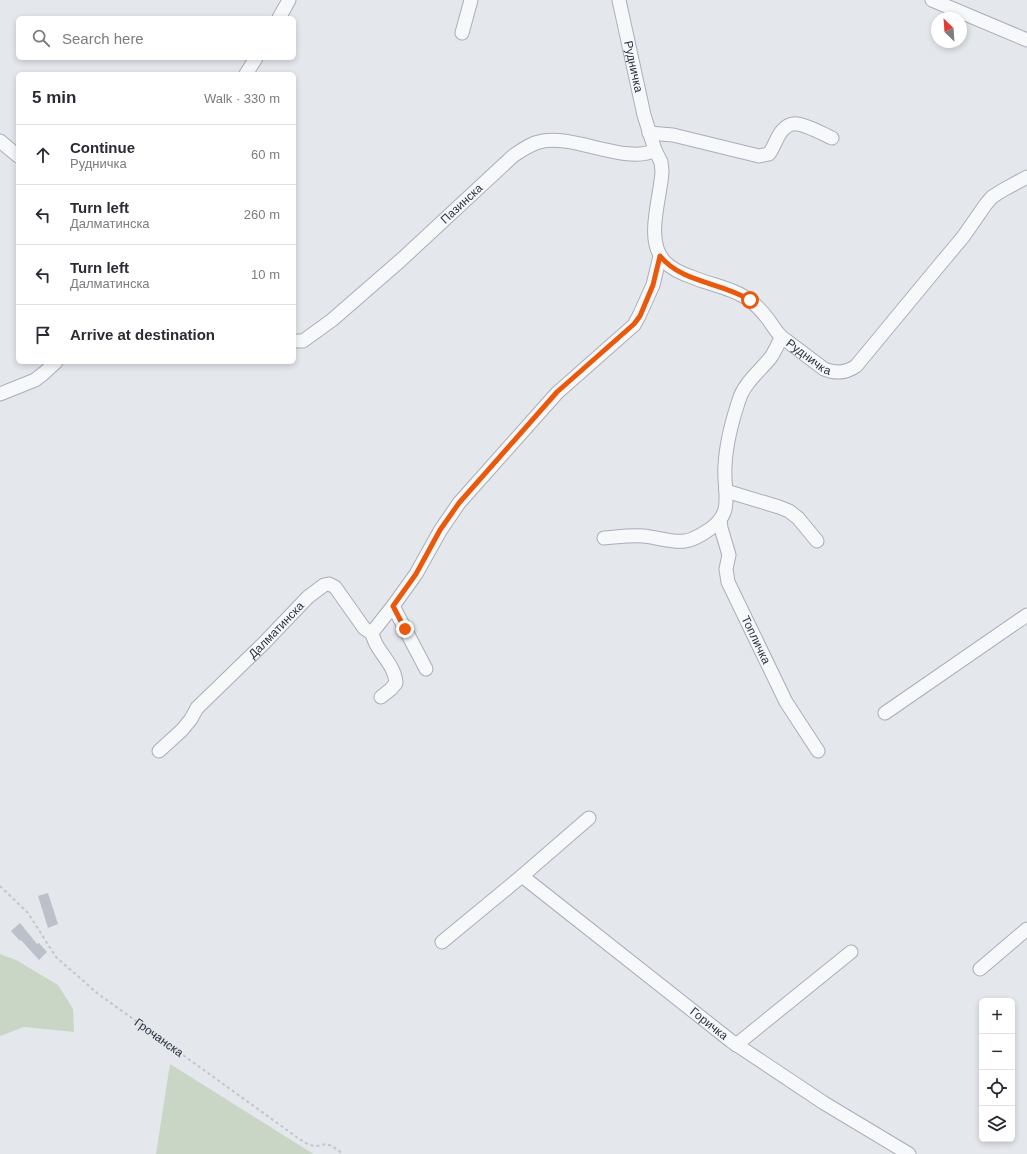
<!DOCTYPE html>
<meta charset="utf-8">
<style>
:root{--surface:#fff;--page:#f7f7f7;--text:#2b2b33;--muted:#7c7c81;--line:#e1e1e2}
body{margin:0;font-family:Helvetica,sans-serif;background:var(--page);color:var(--text)}
.controls{position:absolute;right:12px;bottom:12px;display:grid;overflow:hidden;border-radius:6px;box-shadow:0 2px 6px #0003}
.controls button{width:36px;height:36px;display:grid;place-items:center;padding:0;border:0;border-bottom:1px solid var(--line);background:var(--surface);color:var(--text);font:20px sans-serif}
.compass{position:absolute;left:931px;top:12px;width:36px;height:36px;border-radius:50%;background:var(--surface);box-shadow:0 2px 6px #0003;rotate:335deg}
.stop{position:absolute;width:12px;height:12px;margin:-9px;border:3px solid #ea580c;border-radius:50%;background:#fff}
.stop.end{background:#ea580c;border-color:#fff;box-shadow:0 1px 4px #0008}
.list{margin:0;padding:0;list-style:none}
h2{display:flex;justify-content:space-between;align-items:center;height:52px;margin:0;padding:0 16px;font-size:17px}
h2 small{font-size:13px;font-weight:400;color:var(--muted)}
.list li{display:grid;grid-template-columns:26px 1fr auto;gap:12px;align-items:center;box-sizing:border-box;height:60px;padding:0 16px;border-top:1px solid var(--line)}
.list b{display:block;font-size:15px;white-space:nowrap}
.list p{margin:0;font-size:13px;white-space:nowrap;color:var(--muted)}
.list em{font-size:13px;font-style:normal;color:var(--muted)}
.icon{flex:none;width:22px;height:22px;fill:none;stroke:currentColor;stroke-width:2;stroke-linecap:round;stroke-linejoin:round}
.map{position:relative;flex:none;width:1027px;height:1154px;overflow:hidden}
.search{position:absolute;background:var(--surface);box-shadow:0 2px 6px #0003;left:16px;top:16px;width:280px;height:44px;display:flex;align-items:center;gap:10px;box-sizing:border-box;padding:0 14px;border-radius:6px;color:var(--muted);font-size:15px}
.panel{position:absolute;background:var(--surface);box-shadow:0 2px 6px #0003;left:16px;top:72px;width:280px;height:292px;border-radius:6px}
.map>svg:first-child{display:block}
</style>
<div class="map">
<svg width="1027" height="1154" viewBox="0 0 1027 1154">
<rect width="100%" height="100%" fill="#e4e7ec"/>
<g fill="#c9d6c5">
<path d="M0 954 16 960 58 985 73 1009 74 1032 24 1027 0 1036Z"/>
<path d="M170 1064 312 1153 314 1154H156Z"/>
</g>
<g fill="#bbc0ca">
<path d="M48 893 58 924 48 928 38 896Z"/>
<path d="M20 923 37 944 39 943 47 952 39 960 21 940 20 941 11 931Z"/>
</g>
<g fill="none" stroke-linecap="round" stroke-linejoin="round">
<g stroke="#a9aeb7" stroke-width="15">
<g id="minor">
<path id="s2" d="M619 0 644 115 655 150 661 162 662 171C661 198 644 240 665 262 672 269 683 274 692 277 708 284 728 287 743 296 753 301 761 310 768 319 774 327 778 336 787 341L824 369C836 374 846 373 856 366L942 262 963 237 986 204 992 197 1003 190 1027 177"/>
<path d="M932 0 1027 40"/>
<path d="M279 18 289 0"/>
<path d="M462 33 471 0"/>
<path d="M246 74 256 58"/>
<path d="M649 133 673 135 759 156 769 154C774 147 776 139 781 132 785 127 791 123 797 124 807 125 823 134 832 138"/>
<path d="M0 141 18 156"/>
<path id="s3" d="M294 341H303L332 320 401 260 513 156C522 150 531 143 543 141 575 135 628 165 655 150"/>
<path d="M0 394 35 380 44 373 56 362"/>
<path d="M726 491 779 507 789 511 798 518 817 541"/>
<path id="s4" d="M720 520 721 528 729 555 726 569 728 582 786 702 818 751"/>
<path d="M604 538C617 537 631 535 643 536 657 537 671 543 685 541 693 540 701 535 707 531 736 513 723 493 725 466 726 444 732 421 739 400 744 383 760 371 771 357 775 351 778 344 781 338"/>
<path d="M393 606 426 669"/>
<path d="M371 632C373 636 374 640 376 644 383 657 395 667 396 683L391 689 381 697"/>
<path d="M885 713 1027 615"/>
<path id="s5" d="M159 751 182 730 191 719 197 708 264 643 308 597 324 585 329 584 335 587 364 628C368 631 369 633 374 630L393 606 416 574 440 531 459 503 557 393 634 325 639 316 653 285 660 256"/>
<path d="M522 876 589 818"/>
<path id="s6" d="M442 942 522 876 731 1041 824 1103 909 1154"/>
<path d="M980 969 1027 929"/>
<path d="M736 1045 851 952"/>
</g>
</g>
<path stroke="#c2c5cb" stroke-width="2" stroke-dasharray="3 3" stroke-linecap="butt" id="s1" d="M0 886 28 913 56 957 97 993 298 1138 309 1145 317 1146 326 1144 332 1146 343 1154"/>
<use href="#minor" stroke="#f7f8fa" stroke-width="13"/>
</g>
<g fill="none" stroke-linecap="round" stroke-linejoin="round">
<path stroke="#ea580c" stroke-width="5" d="M405 629 393 606 416 574 440 530 459 503 557 392 634 324 640 316 653 285 660 256C682 283 721 282 750 300"/>
</g>
<g text-anchor="middle" stroke-width="4" stroke-linejoin="round" paint-order="stroke">
<g font-size="12" fill="#2b3445" stroke="#f4f6f9">
<text dy="4" stroke="none"><textPath href="#s2" startOffset="68">Рудничка</textPath></text>
<text dy="4" stroke="none"><textPath href="#s3" startOffset="219">Пазинска</textPath></text>
<text dy="4" stroke="none"><textPath href="#s2" startOffset="447">Рудничка</textPath></text>
<text dy="4" stroke="none"><textPath href="#s5" startOffset="169">Далматинска</textPath></text>
<text dy="4" stroke="none"><textPath href="#s4" startOffset="128">Топличка</textPath></text>
<text dy="4" stroke="none"><textPath href="#s6" startOffset="342">Горичка</textPath></text>
<text dy="4" stroke="none"><textPath href="#s1" startOffset="222">Грочанска</textPath></text>
</g>
</g>
</svg>
<div class="controls">
<button>+</button>
<button>−</button>
<button><svg class="icon" aria-label="locate" viewBox="0 0 24 24"><circle cx="12" cy="12" r="6"/><path d="M12 2v4M12 18v4M2 12h4M18 12h4"/></svg></button>
<button><svg class="icon" aria-label="layers" viewBox="0 0 24 24"><path d="M12 4l9 5-9 5-9-5zM3 14l9 5 9-5"/></svg></button>
</div>
<svg class="compass" viewBox="-18 -18 36 36"><path d="M0-13l5 13h-10z" fill="#e53935"/><path d="M0 13l5-13h-10z" fill="#7c7c81"/></svg>
<div class="stop" style="left:750px;top:300px"></div>
<div class="stop end" style="left:405px;top:629px"></div>
<div class="search"><svg class="icon" aria-label="search" viewBox="0 0 24 24"><circle cx="10" cy="10" r="6"/><path d="M15 15l6 6"/></svg>Search here</div>
<section class="panel">
<h2>5 min<small>Walk · 330 m</small></h2>
<ul class="list">
<li><svg class="icon" aria-label="ahead" viewBox="0 0 24 24"><path d="M12 20V5M6 11l6-6 6 6"/></svg><div><b>Continue</b><p>Рудничка</p></div><em>60 m</em></li>
<li><svg class="icon" aria-label="left" viewBox="0 0 24 24"><path d="M17 20v-9H6M10 6l-5 5 5 5"/></svg><div><b>Turn left</b><p>Далматинска</p></div><em>260 m</em></li>
<li><svg class="icon" aria-label="left" viewBox="0 0 24 24"><path d="M17 20v-9H6M10 6l-5 5 5 5"/></svg><div><b>Turn left</b><p>Далматинска</p></div><em>10 m</em></li>
<li><svg class="icon" aria-label="arrive" viewBox="0 0 24 24"><path d="M6 21V4h12l-3 4 3 4H6"/></svg><div><b>Arrive at destination</b></div></li>
</ul>
</section>
</div>
